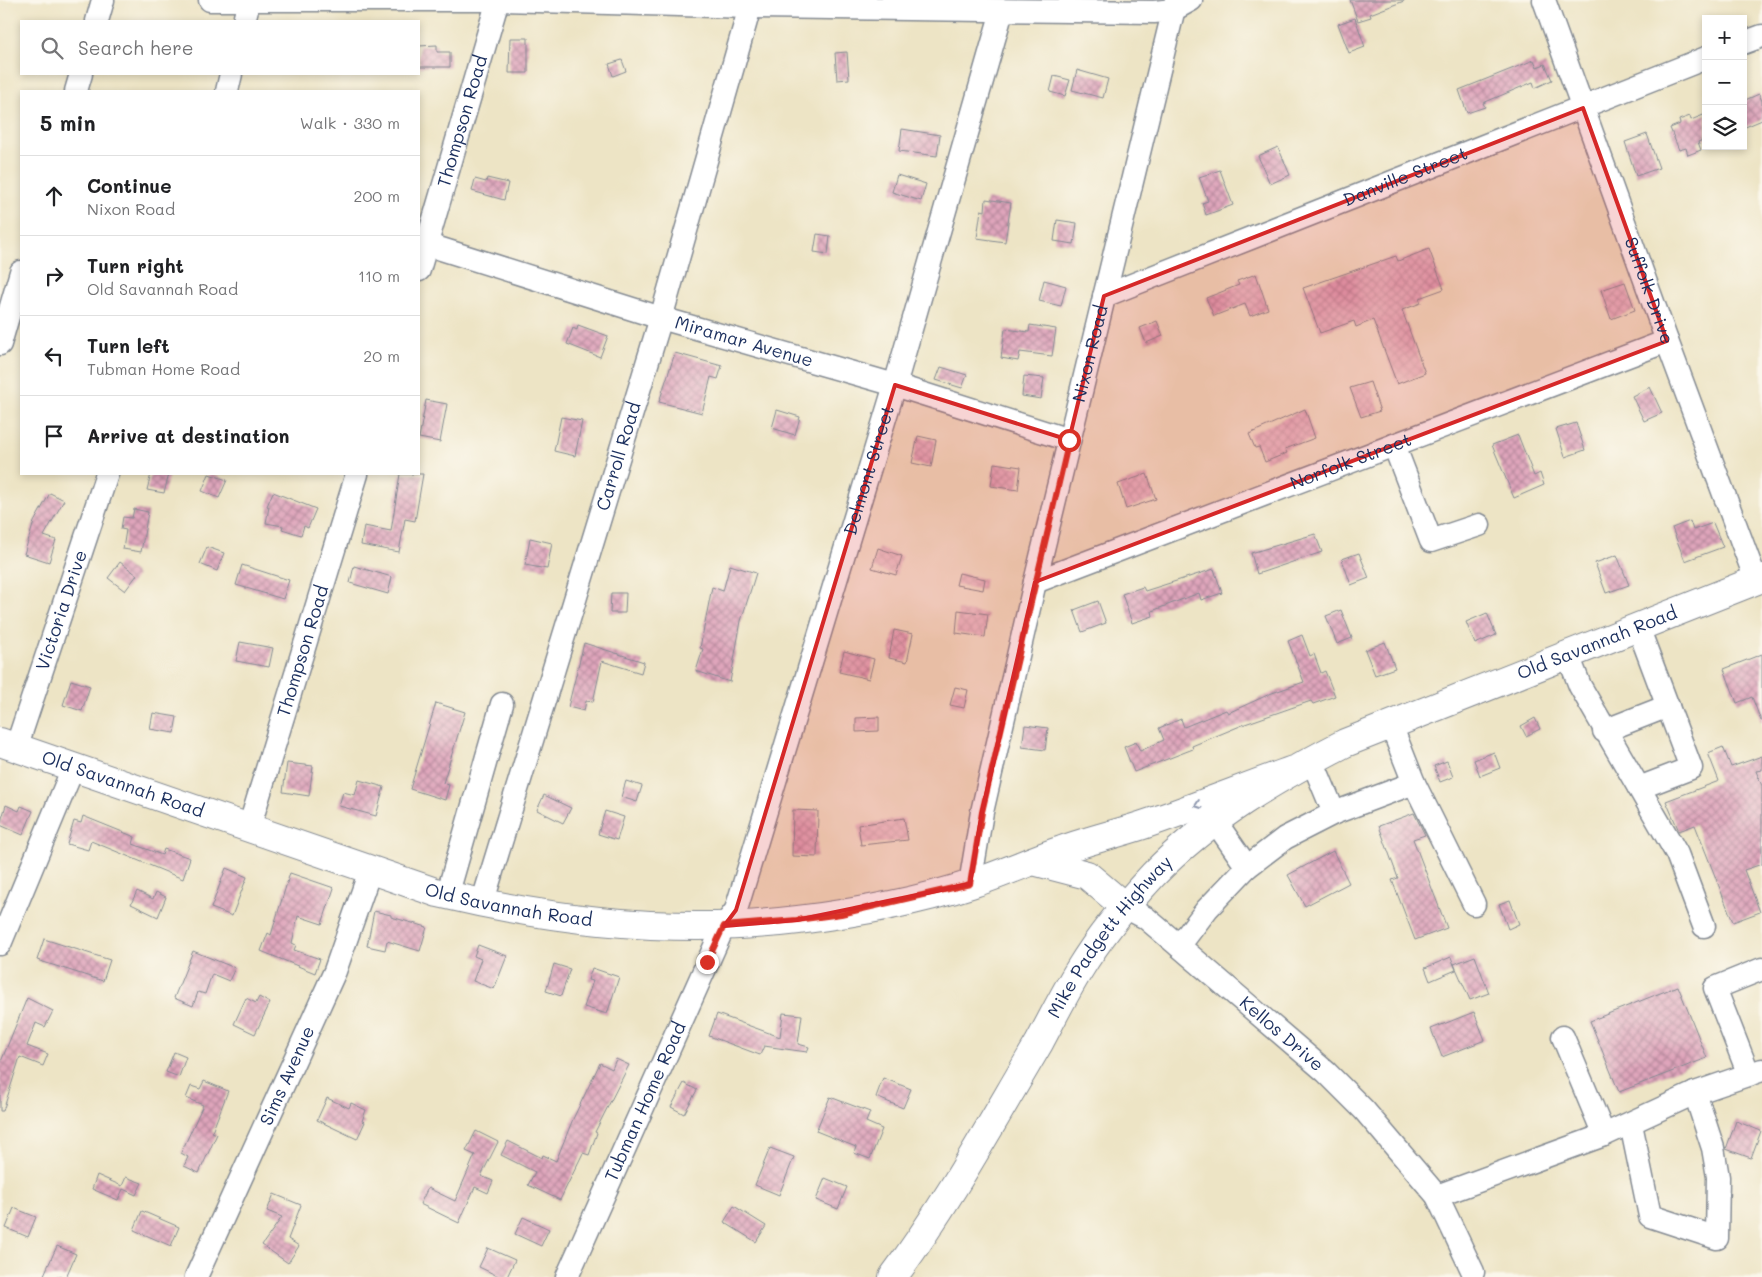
<!DOCTYPE html>
<meta charset="utf-8">
<style>
:root{--surface:#fff;--page:#f2f2f2;--text:#202124;--muted:#757577;--line:#e0e0e0}
body{margin:0;font-family:Mali,sans-serif;background:var(--page);color:var(--text)}
.controls{position:absolute;right:15px;top:15px;display:grid;overflow:hidden;border-radius:0px;box-shadow:0 2px 8px #0003}
.controls button{width:45px;height:45px;display:grid;place-items:center;padding:0;border:0;border-bottom:1px solid var(--line);background:var(--surface);color:var(--text);font:25px sans-serif}
.stop{position:absolute;width:15px;height:15px;margin:-11px;border:4px solid #d93025;border-radius:50%;background:#fff}
.stop.end{background:#d93025;border-color:#fff;box-shadow:0 1px 5px #0008}
.list{margin:0;padding:0;list-style:none}
h2{display:flex;justify-content:space-between;align-items:center;height:65px;margin:0;padding:0 20px;font-size:21px}
h2 small{font-size:16px;font-weight:400;color:var(--muted)}
.list li{display:grid;grid-template-columns:32px 1fr auto;gap:15px;align-items:center;box-sizing:border-box;height:80px;padding:0 20px;border-top:1px solid var(--line)}
.list b{display:block;font-size:19px;white-space:nowrap}
.list p{margin:0;font-size:16px;white-space:nowrap;color:var(--muted)}
.list em{font-size:16px;font-style:normal;color:var(--muted)}
.icon{flex:none;width:28px;height:28px;fill:none;stroke:currentColor;stroke-width:2;stroke-linecap:round;stroke-linejoin:round}
.map{position:relative;flex:none;width:1762px;height:1277px;overflow:hidden}
.search{position:absolute;background:var(--surface);box-shadow:0 2px 8px #0003;left:20px;top:20px;width:400px;height:55px;display:flex;align-items:center;gap:12px;box-sizing:border-box;padding:0 18px;border-radius:0px;color:var(--muted);font-size:19px}
.panel{position:absolute;background:var(--surface);box-shadow:0 2px 8px #0003;left:20px;top:90px;width:400px;height:385px;border-radius:0px}
.map>svg:first-child{display:block}
</style>
<div class="map">
<svg width="1762" height="1277" viewBox="0 0 1762 1277">
<defs>
<pattern id="building-cross-hatch" width="8" height="8" patternUnits="userSpaceOnUse" patternTransform="scale(1.25)"><rect width="8" height="8" fill="#dfa5bb"/><path d="M0 0l8 8M0 8l8-8" fill="none" stroke="#b4879b"/></pattern>
</defs>
<rect width="100%" height="100%" fill="#fbf7ec"/>
<filter id="ink" filterUnits="userSpaceOnUse"><feTurbulence type="fractalNoise" baseFrequency=".02" numOctaves="2"/><feDisplacementMap in="SourceGraphic" scale="10" xChannelSelector="R" yChannelSelector="G"/><feConvolveMatrix kernelMatrix="1 2 1 2 8 2 1 2 1" color-interpolation-filters="sRGB"/></filter>
<filter id="wash" filterUnits="userSpaceOnUse"><feTurbulence type="fractalNoise" baseFrequency=".0096" numOctaves="4" result="noise"/><feDisplacementMap in="SourceGraphic" scale="20" xChannelSelector="R" yChannelSelector="G"/><feGaussianBlur stdDeviation="1.12" result="paint"/><feColorMatrix in="noise" values="0 0 0 0 0 0 0 0 0 0 0 0 0 0 0 0 0 1.4 0 .05"/><feComposite in="paint" operator="in"/></filter>
<g filter="url(#wash)">
<rect width="100%" height="100%" fill="#ede4c5"/>
<g id="blocks">
<g fill="url(#building-cross-hatch)">
<path d="M1350 0H1404V1L1370 14 1371 17 1358 21Z"/>
<path d="M1355 18 1365 47 1349 53 1338 24Z"/>
<path d="M510 38H528V73H509Z"/>
<path d="M437 45V52H450V67H419V46Z"/>
<path d="M847 52 849 79 837 80 835 53Z"/>
<path d="M622 60 626 71 613 76 609 64Z"/>
<path d="M1534 60 1537 67 1545 64 1552 80 1535 88 1533 82 1483 103 1485 107 1467 113 1459 90Z"/>
<path d="M1077 70 1108 79 1103 98 1072 90Z"/>
<path d="M1054 76 1070 80 1065 96 1050 92Z"/>
<path d="M1759 94 1762 101V120L1743 128V101Z"/>
<path d="M1706 114V139L1698 142 1701 150 1688 155 1686 148 1679 150 1670 128 1680 124 1679 120 1690 116 1691 120Z"/>
<path d="M902 129 940 135 937 156 899 151Z"/>
<path d="M1647 134 1659 168 1636 176 1625 142Z"/>
<path d="M1278 147 1290 175 1270 184 1258 156Z"/>
<path d="M1220 170 1233 205 1206 215 1202 203 1208 201 1199 177Z"/>
<path d="M897 175 926 184 921 201 892 192Z"/>
<path d="M487 178 508 183 504 200 472 191 475 179 486 182Z"/>
<path d="M986 199 1011 203 1005 242 977 238 981 210 985 211Z"/>
<path d="M1057 220 1077 223 1074 244 1054 241Z"/>
<path d="M817 234 830 236 828 254 814 252Z"/>
<path d="M1429 249 1444 289 1419 298 1421 303 1402 310 1425 373 1397 384 1373 320 1356 327 1354 321 1320 333 1303 288 1396 256 1398 261Z"/>
<path d="M1256 274 1268 309 1250 316 1245 304 1214 316 1206 298 1239 285 1237 281Z"/>
<path d="M1044 280 1066 286 1061 306 1039 301Z"/>
<path d="M1625 282 1635 310 1611 319 1601 290Z"/>
<path d="M1157 321 1163 336 1146 343 1140 328Z"/>
<path d="M578 325 608 336 600 357 567 344 573 328 577 330Z"/>
<path d="M1030 325 1056 329 1052 356 1020 352 1018 361 1001 358 1005 329 1029 332Z"/>
<path d="M675 353 722 366 718 379 711 377 702 413 659 402Z"/>
<path d="M941 367 967 375 962 388 936 380Z"/>
<path d="M1024 376 1044 378 1041 399 1022 396Z"/>
<path d="M1370 382 1380 411 1361 417 1350 388Z"/>
<path d="M1650 387 1662 413 1644 421 1632 396Z"/>
<path d="M426 400 447 404 440 442 419 438Z"/>
<path d="M1305 409 1315 438 1285 449 1287 453 1265 462 1259 447 1255 448 1249 434Z"/>
<path d="M777 410 800 417 795 435 772 428Z"/>
<path d="M561 417 582 421 575 456 554 451Z"/>
<path d="M1576 423 1585 450 1565 457 1556 429Z"/>
<path d="M1518 435 1534 476 1540 473 1544 485 1514 498 1492 445Z"/>
<path d="M918 436 936 440 931 467 912 463Z"/>
<path d="M994 463 1021 467 1018 490 991 486Z"/>
<path d="M151 474H169L164 493 147 490Z"/>
<path d="M209 474 227 480 219 498 202 491Z"/>
<path d="M400 474H423L415 521 405 519 399 552 361 545 364 526 391 531Z"/>
<path d="M1147 474 1156 499 1126 509 1118 484Z"/>
<path d="M273 492 316 509 308 528 304 526 301 535 282 529 283 526 266 523 269 507 267 506Z"/>
<path d="M50 493 64 500 44 536 56 540 49 562 24 554 34 522Z"/>
<path d="M134 509 148 512 141 552 123 549 126 530 121 529 123 517 132 518Z"/>
<path d="M1690 521 1693 530 1713 523 1723 547 1685 561 1672 528Z"/>
<path d="M1315 534 1322 552 1257 574 1251 553Z"/>
<path d="M530 538 552 543 547 569 525 565Z"/>
<path d="M207 547 224 553 217 571 200 564Z"/>
<path d="M878 548 902 556 896 575 872 568Z"/>
<path d="M1359 553 1369 578 1351 585 1342 559Z"/>
<path d="M1617 555 1629 585 1606 593 1595 563Z"/>
<path d="M120 562 137 575 125 591 108 578Z"/>
<path d="M242 565 289 580 283 599 236 585Z"/>
<path d="M730 565 756 573 741 621 730 682 696 671 703 649 700 648 712 587 723 591Z"/>
<path d="M354 566 392 577 388 594 350 583Z"/>
<path d="M1214 569 1222 593 1201 600 1199 593 1152 611 1153 616 1132 623 1122 594 1143 587 1145 591Z"/>
<path d="M959 573 985 579 983 590 956 585Z"/>
<path d="M611 593H626L625 613H610Z"/>
<path d="M1098 601 1106 623 1082 632 1074 610Z"/>
<path d="M958 610 988 614 985 637 956 633Z"/>
<path d="M1341 610 1352 638 1337 644 1326 616Z"/>
<path d="M1487 613 1496 635 1475 644 1466 622Z"/>
<path d="M894 630 913 634 907 662 889 658Z"/>
<path d="M1302 635 1310 656 1314 654 1321 673 1325 671 1335 696 1313 704 1311 701 1245 724 1192 746 1193 749 1134 772 1124 747 1136 742 1140 751 1164 740 1159 728 1181 719 1184 727 1226 710 1228 713 1272 693 1304 682 1288 641Z"/>
<path d="M240 642 273 648 269 667 236 661Z"/>
<path d="M1385 642 1395 668 1375 675 1365 650Z"/>
<path d="M584 643 644 662 641 673 602 661 593 702 586 701 584 711 568 707Z"/>
<path d="M844 651 874 659 869 679 839 672Z"/>
<path d="M1762 654V721H1761L1752 697 1737 703 1724 669Z"/>
<path d="M71 680 90 686 82 711 63 705Z"/>
<path d="M955 687 968 690 964 708 950 705Z"/>
<path d="M436 703 465 712 443 783 449 785 445 800 410 789Z"/>
<path d="M153 713 177 717 174 733 150 729Z"/>
<path d="M879 717V731L856 732V718Z"/>
<path d="M1535 718 1540 729 1526 736 1521 726Z"/>
<path d="M1025 725 1048 728 1045 750 1022 747Z"/>
<path d="M1723 747 1731 767 1762 756V770L1756 771 1762 786V864L1744 870 1760 912 1733 922 1695 825 1679 831 1666 801 1719 781 1708 753Z"/>
<path d="M1494 752 1500 768 1480 776 1474 760Z"/>
<path d="M1447 761 1453 777 1440 782 1434 766Z"/>
<path d="M287 763 313 766 309 796 283 792Z"/>
<path d="M359 780 384 787 376 816 339 806 343 792 355 795Z"/>
<path d="M626 781 642 786 637 802 621 797Z"/>
<path d="M544 795 571 808 563 823 537 810Z"/>
<path d="M6 805 19 811 21 806 33 811 23 835 0 825Z"/>
<path d="M793 810 818 811 817 857 792 856Z"/>
<path d="M605 811 624 817 617 840 598 834Z"/>
<path d="M1414 813 1425 835 1413 839 1447 928 1415 940 1392 880 1398 878 1379 826Z"/>
<path d="M83 816 135 837 133 844 162 855 164 849 190 858 183 879 91 841 88 850 67 844 74 821 81 823Z"/>
<path d="M904 818 908 840 861 845 858 825Z"/>
<path d="M1333 851 1349 883 1305 906 1288 875Z"/>
<path d="M226 868 247 877 232 916 211 908Z"/>
<path d="M290 873 334 888 322 924 298 916 292 943 296 945 294 950 320 959 315 973 261 951 268 933 271 935Z"/>
<path d="M137 891 153 899 156 892 166 897 158 917 131 904Z"/>
<path d="M1510 900 1519 924 1508 929 1499 904Z"/>
<path d="M374 911 391 915V917L427 927 420 951 387 941 385 950 367 946Z"/>
<path d="M44 939 110 960 103 981 37 960Z"/>
<path d="M478 945 507 956 494 989 473 981 481 959 474 956Z"/>
<path d="M193 951 235 968 229 981 212 974 205 994 198 992 193 1006 174 998Z"/>
<path d="M1475 956 1489 993 1470 1000 1454 964Z"/>
<path d="M1451 957 1456 970 1430 981 1425 968Z"/>
<path d="M554 964 570 969 561 996 546 991Z"/>
<path d="M592 968 619 977 607 1014 584 1007 593 981 588 980Z"/>
<path d="M1678 986 1707 1058 1619 1092 1590 1021Z"/>
<path d="M259 997 270 1003 255 1034 234 1024 246 998 256 1003Z"/>
<path d="M27 998 53 1011 45 1027 36 1023 27 1046 48 1054 43 1066 20 1057 3 1111H0V1064Z"/>
<path d="M1474 1012 1485 1040 1442 1057 1431 1029Z"/>
<path d="M783 1013 802 1015 798 1044 809 1047 807 1052 764 1046 760 1055 709 1036 717 1014 780 1037Z"/>
<path d="M174 1052 186 1057 179 1077 166 1072Z"/>
<path d="M616 1059 629 1065 595 1132 597 1133 589 1155 583 1153 560 1200 528 1185 535 1172 501 1155 508 1141 542 1158 543 1155 556 1161 573 1119 600 1063 612 1069Z"/>
<path d="M883 1078 911 1089 903 1108 876 1097Z"/>
<path d="M204 1081 228 1091 212 1132 217 1134 199 1173 184 1166 188 1157 181 1153 203 1105 186 1098 191 1086 200 1089Z"/>
<path d="M684 1083 697 1090 684 1114 671 1107Z"/>
<path d="M830 1097 870 1112 866 1122 882 1129 870 1159 854 1153 856 1147 816 1131Z"/>
<path d="M327 1098 349 1108 351 1103 366 1110 362 1121 365 1122 357 1139 317 1120Z"/>
<path d="M1736 1121 1761 1131 1751 1158 1726 1149Z"/>
<path d="M476 1131 498 1142 481 1176 493 1181 488 1193 475 1187 459 1223 420 1204 428 1188 455 1201 475 1155 466 1151Z"/>
<path d="M770 1148 794 1157 779 1195 755 1185Z"/>
<path d="M97 1175 122 1186 126 1177 142 1183 136 1195 123 1189 118 1200 92 1189Z"/>
<path d="M825 1178 847 1187 838 1209 816 1200Z"/>
<path d="M274 1194 301 1205 288 1239 299 1246 288 1263 262 1245 282 1217 267 1211Z"/>
<path d="M734 1206 766 1226 756 1242 724 1222Z"/>
<path d="M14 1208 36 1217 28 1237 6 1228Z"/>
<path d="M142 1211 179 1227 171 1246 134 1230Z"/>
<path d="M523 1217 549 1229 541 1246 515 1234Z"/>
<path d="M57 1246 76 1254 66 1277H43Z"/>
<path d="M488 1248 515 1260 507 1277H500L479 1267Z"/>
</g>
</g>
</g>
<g filter="url(#ink)">
<use href="#blocks" fill-opacity="0" stroke="#848a92" stroke-width="1"/>
<g fill="none" stroke-linecap="round" stroke-linejoin="round">
<g stroke="#848a92" stroke-width="25">
<g id="minor">
<path d="M210 0H498L750 7 1154 12 1173 10 1191 0"/>
<path id="s1" d="M1544 0 1667 341 1756 580"/>
<path d="M97 21 103 0"/>
<path d="M244 21 249 1"/>
<path d="M1743 43 1762 36"/>
<path d="M76 91 81 74"/>
<path d="M227 91 231 74"/>
<path id="s2" d="M419 242 661 318 895 385 1069 440"/>
<path id="s3" d="M419 270 498 0"/>
<path id="s4" d="M1104 296 1706 58"/>
<path d="M0 344 21 272"/>
<path d="M1394 445 1431 541 1479 525"/>
<path id="s5" d="M1035 582 1667 341"/>
<path d="M1568 655 1580 686 1639 788 1691 768 1638 627"/>
<path d="M1604 731 1668 706"/>
<path id="s6" d="M16 748 107 474"/>
<path d="M1312 760 1334 813"/>
<path d="M1414 783 1474 904"/>
<path d="M1639 788 1677 854 1704 926"/>
<path id="s7" d="M249 828 357 474"/>
<path d="M1247 867 1285 838 1334 813 1414 783 1391 725"/>
<path id="s8" d="M970 884 982 812 1035 582 1176 0"/>
<path d="M447 896 502 704"/>
<path id="s9" d="M482 904 661 318 750 7"/>
<path id="s10" d="M1125 907 1146 918 1179 946 1326 1072 1364 1110 1437 1196 1473 1272"/>
<path d="M0 944 73 768"/>
<path d="M1179 946 1207 909 1247 867 1215 821"/>
<path d="M1563 1037 1604 1135"/>
<path d="M1749 1075 1715 988 1762 969"/>
<path d="M1631 1124 1650 1216 1717 1238 1718 1177 1713 1148 1695 1093"/>
<path d="M1437 1196 1604 1135 1695 1093 1762 1070"/>
<path id="s11" d="M196 1277 335 971 370 871"/>
<path id="s12" d="M567 1277 724 926 736 910 895 385 1002 11"/>
</g>
</g>
<g stroke="#848a92" stroke-width="30">
<g id="major">
<path id="s13" d="M0 742 438 893C555 921 678 935 798 920 855 913 916 902 971 884 1002 874 1032 860 1062 850 1089 840 1116 834 1143 825 1193 808 1243 788 1293 770"/>
<path d="M1033 861 1087 875 1125 907"/>
<path id="s14" d="M893 1277C948 1203 992 1122 1039 1043 1052 1019 1064 994 1079 970 1099 937 1126 904 1153 875 1208 818 1275 779 1345 743L1762 578"/>
</g>
</g>
<use href="#minor" stroke="#fff" stroke-width="22"/>
<use href="#major" stroke="#fff" stroke-width="28"/>
</g>
<defs><path id="oneway-chevron" d="M-2-3.5L2.5 0L-2 3.5" fill="none" stroke-width="1.6" stroke-linecap="round" stroke-linejoin="round" transform="scale(1.25)"/></defs>
<use stroke="#8d97ae" href="#oneway-chevron" transform="translate(1198 805) rotate(160)"/>
</g>
<g fill="none" stroke-linecap="round" stroke-linejoin="round" filter="url(#ink)">
<path stroke="#d93025" stroke-width="6" d="M707 962 724 926 797 920 841 914 970 884 982 812 1069 440"/>
</g>
<path fill="#d62828" fill-opacity="0.2" stroke="#d62828" stroke-width="4" stroke-linejoin="round" d="M1583 108 1667 341 1035 582 982 812 970 884 797 920 724 926 736 910 895 385 1069 440 1104 296Z"/>
<g text-anchor="middle" stroke-width="4" stroke-linejoin="round" paint-order="stroke">
<g font-size="18" fill="#1b2f5e" stroke="#fbf7ec">
<text dy="6" stroke="none"><textPath href="#s3" startOffset="155">Thompson Road</textPath></text>
<text dy="6" stroke="none"><textPath href="#s4" startOffset="324">Danville Street</textPath></text>
<text dy="6" stroke="none"><textPath href="#s1" startOffset="309">Suffolk Drive</textPath></text>
<text dy="6" stroke="none"><textPath href="#s2" startOffset="340">Miramar Avenue</textPath></text>
<text dy="6" stroke="none"><textPath href="#s8" startOffset="544">Nixon Road</textPath></text>
<text dy="6" stroke="none"><textPath href="#s9" startOffset="468">Carroll Road</textPath></text>
<text dy="6" stroke="none"><textPath href="#s5" startOffset="338">Norfolk Street</textPath></text>
<text dy="6" stroke="none"><textPath href="#s12" startOffset="864">Delmont Street</textPath></text>
<text dy="6" stroke="none"><textPath href="#s6" startOffset="145">Victoria Drive</textPath></text>
<text dy="6" stroke="none"><textPath href="#s14" startOffset="985">Old Savannah Road</textPath></text>
<text dy="6" stroke="none"><textPath href="#s7" startOffset="185">Thompson Road</textPath></text>
<text dy="6" stroke="none"><textPath href="#s13" startOffset="130">Old Savannah Road</textPath></text>
<text dy="6" stroke="none"><textPath href="#s13" startOffset="535">Old Savannah Road</textPath></text>
<text dy="6" stroke="none"><textPath href="#s14" startOffset="404">Mike Padgett Highway</textPath></text>
<text dy="6" stroke="none"><textPath href="#s10" startOffset="202">Kellos Drive</textPath></text>
<text dy="6" stroke="none"><textPath href="#s11" startOffset="221">Sims Avenue</textPath></text>
<text dy="6" stroke="none"><textPath href="#s12" startOffset="192">Tubman Home Road</textPath></text>
</g>
</g>
</svg>
<div class="controls">
<button>+</button>
<button>−</button>
<button><svg class="icon" aria-label="layers" viewBox="0 0 24 24"><path d="M12 4l9 5-9 5-9-5zM3 14l9 5 9-5"/></svg></button>
</div>
<div class="stop" style="left:1069px;top:440px"></div>
<div class="stop end" style="left:707px;top:962px"></div>
<div class="search"><svg class="icon" aria-label="search" viewBox="0 0 24 24"><circle cx="10" cy="10" r="6"/><path d="M15 15l6 6"/></svg>Search here</div>
<section class="panel">
<h2>5 min<small>Walk · 330 m</small></h2>
<ul class="list">
<li><svg class="icon" aria-label="ahead" viewBox="0 0 24 24"><path d="M12 20V5M6 11l6-6 6 6"/></svg><div><b>Continue</b><p>Nixon Road</p></div><em>200 m</em></li>
<li><svg class="icon" aria-label="right" viewBox="0 0 24 24"><path d="M7 20v-9h11M14 6l5 5-5 5"/></svg><div><b>Turn right</b><p>Old Savannah Road</p></div><em>110 m</em></li>
<li><svg class="icon" aria-label="left" viewBox="0 0 24 24"><path d="M17 20v-9H6M10 6l-5 5 5 5"/></svg><div><b>Turn left</b><p>Tubman Home Road</p></div><em>20 m</em></li>
<li><svg class="icon" aria-label="arrive" viewBox="0 0 24 24"><path d="M6 21V4h12l-3 4 3 4H6"/></svg><div><b>Arrive at destination</b></div></li>
</ul>
</section>
</div>
